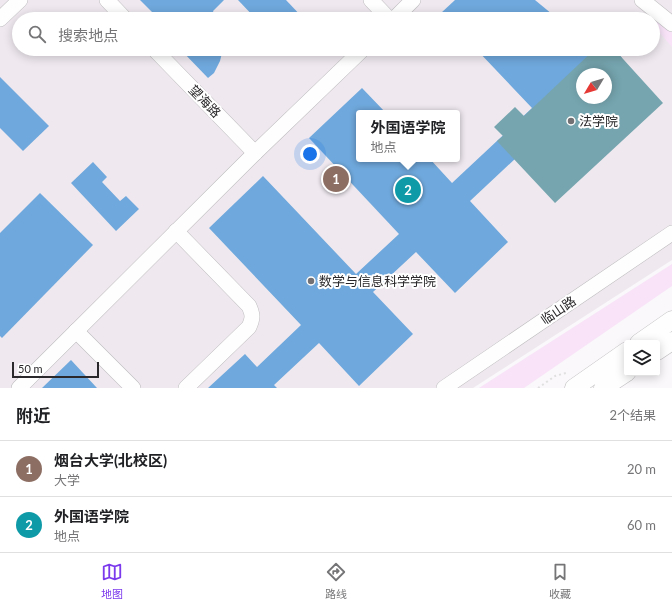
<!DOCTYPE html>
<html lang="zh">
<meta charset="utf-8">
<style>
:root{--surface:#fff;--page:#f2f2f2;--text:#202124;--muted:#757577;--line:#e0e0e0;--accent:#7c3aed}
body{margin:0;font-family:Lato,"Noto Sans SC",sans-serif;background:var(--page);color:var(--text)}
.controls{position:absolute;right:12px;bottom:12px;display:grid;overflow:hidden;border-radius:4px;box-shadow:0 2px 10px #0003}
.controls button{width:36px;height:36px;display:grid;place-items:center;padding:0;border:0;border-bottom:1px solid var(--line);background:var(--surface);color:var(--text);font:20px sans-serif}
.compass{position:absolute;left:576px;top:68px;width:36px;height:36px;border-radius:50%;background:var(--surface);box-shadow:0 2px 10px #0003;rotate:232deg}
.scale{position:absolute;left:12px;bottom:10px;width:87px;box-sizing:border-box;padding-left:4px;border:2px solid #2a282a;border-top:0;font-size:11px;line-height:14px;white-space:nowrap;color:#2a282a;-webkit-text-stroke:3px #fff;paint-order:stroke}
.you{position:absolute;left:310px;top:154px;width:14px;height:14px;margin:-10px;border:3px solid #fff;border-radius:50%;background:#1a73e8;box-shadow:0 0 0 6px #1a73e833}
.badge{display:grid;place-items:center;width:26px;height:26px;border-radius:50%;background:var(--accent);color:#fff;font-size:13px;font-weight:700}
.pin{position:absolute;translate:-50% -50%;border:2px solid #fff;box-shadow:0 1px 4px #0006}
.popup{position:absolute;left:356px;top:110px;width:104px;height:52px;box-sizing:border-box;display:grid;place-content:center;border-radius:4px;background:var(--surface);filter:drop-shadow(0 1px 3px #0005);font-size:13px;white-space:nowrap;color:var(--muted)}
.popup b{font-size:15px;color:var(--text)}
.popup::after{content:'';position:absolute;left:50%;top:100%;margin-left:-8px;border:8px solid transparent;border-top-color:var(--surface)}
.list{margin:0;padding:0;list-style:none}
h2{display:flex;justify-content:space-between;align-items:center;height:52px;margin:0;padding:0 16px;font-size:17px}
h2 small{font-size:13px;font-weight:400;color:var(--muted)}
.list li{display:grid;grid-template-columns:26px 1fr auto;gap:12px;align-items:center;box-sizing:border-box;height:56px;padding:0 16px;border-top:1px solid var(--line)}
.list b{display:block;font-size:15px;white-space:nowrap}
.list p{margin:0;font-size:13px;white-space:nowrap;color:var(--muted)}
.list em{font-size:13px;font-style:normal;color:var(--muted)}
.icon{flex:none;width:22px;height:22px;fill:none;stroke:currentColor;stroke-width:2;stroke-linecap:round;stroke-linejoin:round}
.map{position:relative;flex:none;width:672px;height:388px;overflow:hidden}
.search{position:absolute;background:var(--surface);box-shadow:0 2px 10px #0003;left:12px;right:12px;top:12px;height:44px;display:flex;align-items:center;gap:10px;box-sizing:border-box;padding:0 14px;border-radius:22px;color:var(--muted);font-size:15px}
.sheet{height:164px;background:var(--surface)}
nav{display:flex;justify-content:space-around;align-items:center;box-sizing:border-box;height:56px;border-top:1px solid var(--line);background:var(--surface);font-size:11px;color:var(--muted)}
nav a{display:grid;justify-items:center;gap:2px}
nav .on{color:var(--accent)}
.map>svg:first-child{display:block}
</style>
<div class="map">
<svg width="672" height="388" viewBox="0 0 672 388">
<rect width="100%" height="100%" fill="#faf8fa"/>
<path fill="#efe9ef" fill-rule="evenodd" d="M0 0H672V260L473 388H0ZM19 19H653V49H19ZM582 74H606V98H582ZM359 113H457V159H359Z"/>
<g fill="#f8e3f8">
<path d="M659 18 672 29V47L653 25Z"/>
<path d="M672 264V286L524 388H479Z"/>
</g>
<g fill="#6fa8dc">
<path d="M140 0H224L213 11 216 19H159Z"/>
<path d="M238 0H286L304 19H256Z"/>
<path d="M455 0H535L558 19H447L441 13Z"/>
<path d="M180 49H223L220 61 214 73 208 78Z"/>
<path d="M476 49H614L622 58 605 74H582V96L470 201 508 242 455 293 416 252 373 292 413 334 359 386 319 343 274 385 277 388H208L245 354 257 367 301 325 209 228 263 176 356 274 399 234 309 138 362 88 386 113H359V159H430L452 183 532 108Z"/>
<path d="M0 77 49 126 23 151 0 128Z"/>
<path d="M93 162 107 177 102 182 120 201 126 196 139 209 116 231 71 183Z"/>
<path d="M40 193 93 245 2 338 0 336V233Z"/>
<path d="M71 360 97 388H42Z"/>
</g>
<path fill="#76a5af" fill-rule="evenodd" d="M595 49H614L663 103 555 203 497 141 503 136 494 127 515 107 524 116ZM582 74H606V98H582Z"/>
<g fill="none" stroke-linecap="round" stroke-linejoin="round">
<g stroke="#bebcbe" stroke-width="16">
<g id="minor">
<path d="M107 0 125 19"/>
<path d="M371 0 389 19"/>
<path d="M642 0 672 24"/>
<path d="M0 19 20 0"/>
<path d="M394 19 413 0"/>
<path d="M154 49 255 153"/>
<path d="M176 231 249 306C253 315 253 318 249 327L186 388"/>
<path d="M76 331 133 388"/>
<path d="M19 388 255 153 363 49"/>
<path d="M444 388 672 233"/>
</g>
</g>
<g stroke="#bebcbe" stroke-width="19">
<g id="major">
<path d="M639 343 672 320"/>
<path d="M657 351 672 341"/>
<path d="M574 388 627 351"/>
<path d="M603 388 627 372"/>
</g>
</g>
<path stroke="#e1e0e1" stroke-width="2" stroke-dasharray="2 3" stroke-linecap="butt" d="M538 388 555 376 566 373"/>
<use href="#minor" stroke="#fefefe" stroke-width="15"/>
<use href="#major" stroke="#fefefe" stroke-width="18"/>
</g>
<g fill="#737173" stroke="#fff" stroke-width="1.5">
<circle cx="571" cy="121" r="4"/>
<circle cx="311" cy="281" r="4"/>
</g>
<g text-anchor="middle" stroke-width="4" stroke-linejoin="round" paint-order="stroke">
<g font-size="13" fill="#2a282a" stroke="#fff">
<text transform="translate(205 101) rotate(46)" y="5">望海路</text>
<text transform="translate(558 310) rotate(-34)" y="5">临山路</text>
</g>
<g font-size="13" fill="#2a282a" stroke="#fff" text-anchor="start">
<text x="579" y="126">法学院</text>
<text x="319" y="286">数学与信息科学学院</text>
</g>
</g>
</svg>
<div class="controls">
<button><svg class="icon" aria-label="layers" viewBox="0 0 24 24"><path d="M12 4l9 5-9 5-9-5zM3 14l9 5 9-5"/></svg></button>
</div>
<svg class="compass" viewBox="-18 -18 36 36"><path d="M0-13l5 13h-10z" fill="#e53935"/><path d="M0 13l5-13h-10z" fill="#757577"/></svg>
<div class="scale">50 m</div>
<div class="you"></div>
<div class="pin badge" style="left:336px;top:179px;background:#8d6e63">1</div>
<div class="pin badge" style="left:408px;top:190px;background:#0f9aa8">2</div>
<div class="popup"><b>外国语学院</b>地点</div>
<div class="search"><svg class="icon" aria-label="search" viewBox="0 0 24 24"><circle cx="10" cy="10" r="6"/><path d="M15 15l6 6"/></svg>搜索地点</div>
</div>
<section class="sheet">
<h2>附近<small>2个结果</small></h2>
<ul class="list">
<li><span class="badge" style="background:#8d6e63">1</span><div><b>烟台大学(北校区)</b><p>大学</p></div><em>20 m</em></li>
<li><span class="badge" style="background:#0f9aa8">2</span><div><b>外国语学院</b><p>地点</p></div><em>60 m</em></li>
</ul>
</section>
<nav>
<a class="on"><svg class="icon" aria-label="map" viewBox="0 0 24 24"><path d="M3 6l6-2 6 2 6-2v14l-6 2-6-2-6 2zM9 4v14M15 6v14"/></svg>地图</a>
<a><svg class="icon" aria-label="directions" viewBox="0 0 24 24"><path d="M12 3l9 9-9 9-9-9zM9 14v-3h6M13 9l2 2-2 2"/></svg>路线</a>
<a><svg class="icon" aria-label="saved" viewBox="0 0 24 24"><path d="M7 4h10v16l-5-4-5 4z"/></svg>收藏</a>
</nav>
